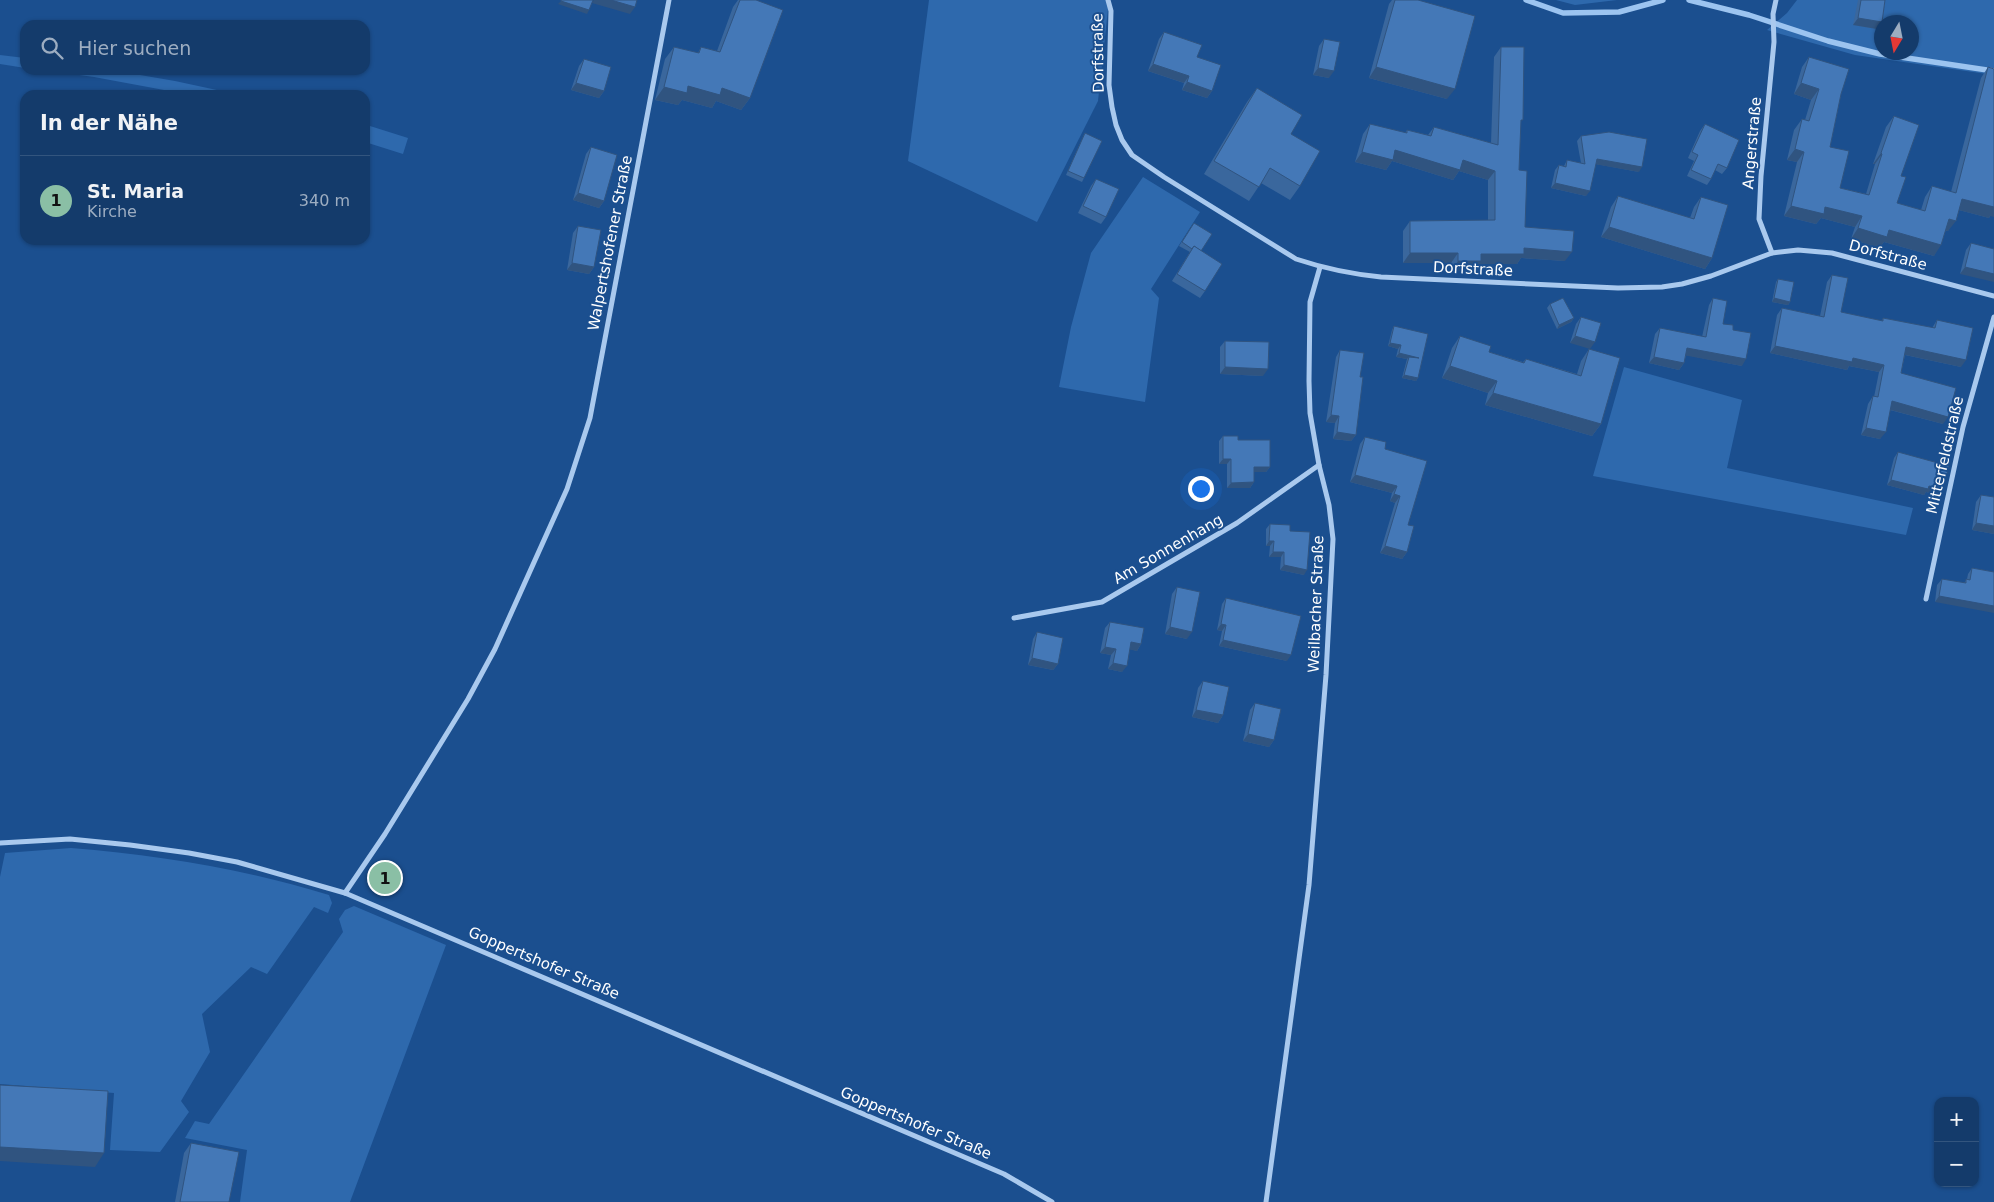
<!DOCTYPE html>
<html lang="de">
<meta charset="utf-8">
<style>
:root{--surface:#143b6b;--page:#1d4271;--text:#f1f3f6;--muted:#9dadc1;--line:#33557e;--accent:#8abfa5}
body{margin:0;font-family:"DejaVu Sans",sans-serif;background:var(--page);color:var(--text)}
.controls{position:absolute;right:15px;bottom:15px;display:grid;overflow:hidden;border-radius:10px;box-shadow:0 1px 4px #0004}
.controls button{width:45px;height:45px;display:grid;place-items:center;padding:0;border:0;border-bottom:1px solid var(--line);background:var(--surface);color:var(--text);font:25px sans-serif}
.compass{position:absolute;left:1874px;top:15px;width:45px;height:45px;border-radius:50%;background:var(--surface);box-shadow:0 1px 4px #0004;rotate:190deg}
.you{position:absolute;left:1200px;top:488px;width:18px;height:18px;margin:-12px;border:4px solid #fff;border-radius:50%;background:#1a73e8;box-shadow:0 0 0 8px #1a73e833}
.badge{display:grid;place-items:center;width:32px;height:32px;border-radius:50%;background:var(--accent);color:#111;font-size:16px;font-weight:700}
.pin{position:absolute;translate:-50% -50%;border:2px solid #fff;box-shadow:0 1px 5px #0006}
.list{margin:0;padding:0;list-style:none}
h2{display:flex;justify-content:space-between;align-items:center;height:65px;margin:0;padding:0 20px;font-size:21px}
h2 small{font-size:16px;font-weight:400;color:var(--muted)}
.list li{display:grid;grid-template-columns:32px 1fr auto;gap:15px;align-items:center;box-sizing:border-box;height:90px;padding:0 20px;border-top:1px solid var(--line)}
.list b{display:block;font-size:19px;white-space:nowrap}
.list p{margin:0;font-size:16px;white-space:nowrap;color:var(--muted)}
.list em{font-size:16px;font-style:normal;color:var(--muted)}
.icon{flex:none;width:28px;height:28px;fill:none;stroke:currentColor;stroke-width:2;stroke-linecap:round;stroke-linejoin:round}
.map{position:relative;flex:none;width:1994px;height:1202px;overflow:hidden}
.search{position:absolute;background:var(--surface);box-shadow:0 1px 4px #0004;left:20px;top:20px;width:350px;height:55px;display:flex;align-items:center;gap:12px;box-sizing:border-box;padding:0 18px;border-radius:15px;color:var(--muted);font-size:19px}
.panel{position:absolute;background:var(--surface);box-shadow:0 1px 4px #0004;left:20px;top:90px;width:350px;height:155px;border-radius:15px}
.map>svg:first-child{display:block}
</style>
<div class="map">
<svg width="1994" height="1202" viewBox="0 0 1994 1202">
<rect width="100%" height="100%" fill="#1b4f8f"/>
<g fill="#2e69ad" fill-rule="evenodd">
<path d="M929 0H1109L1098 101 1037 222 908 161Z"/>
<path d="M1556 0H1617L1575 5Z"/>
<path d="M1797 0H1994V75L1855 55 1767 30 1787 13ZM1882 22H1912V52H1882Z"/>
<path d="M0 55 25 58V68L0 64Z"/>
<path d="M43 70H111L175 81 240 95H191L94 77Z"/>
<path d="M370 126 408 138 403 154 365 142Z"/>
<path d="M1143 177 1200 212 1151 289 1159 298 1145 402 1059 387 1071 327 1091 253Z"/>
<path d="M1624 367 1742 400 1727 468 1913 508 1906 535 1593 476Z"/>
<path d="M71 848C159 855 244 869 329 895L332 903 328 913 314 907 267 974 251 967 202 1014 210 1052 181 1101 189 1112 160 1152 110 1150 114 1093 0 1084V877L5 853Z"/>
<path d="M354 906 446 945 350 1202H240L247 1150 185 1138 195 1121 209 1124 343 932 339 919 345 910Z"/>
</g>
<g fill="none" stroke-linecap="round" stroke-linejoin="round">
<g stroke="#9cc4f0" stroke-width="5.5">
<path d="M1526 0 1563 13 1619 12 1663 0"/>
<path d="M1689 0 1749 15 1828 41 1880 54 1994 71"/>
</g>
<g stroke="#a9c9ee" stroke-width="5">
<path d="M1108 0 1111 11 1109 85 1112 107 1116 125 1122 140 1132 155 1164 177 1296 259C1326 269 1351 274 1381 277L1618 288 1662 287 1682 284 1711 276 1772 253 1798 250 1832 253 1994 296"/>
<path d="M1772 253 1759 219 1761 176 1774 42 1773 14 1776 0"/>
<path d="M1926 599 1963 427 1994 317"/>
<path d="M1014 618 1102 602 1237 523 1319 465"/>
<path d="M0 843 70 839 130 845 189 853 237 862 345 893 1004 1174 1052 1202"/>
<path d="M345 893 385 834 468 699 495 649 567 489 590 418 669 0"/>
<path d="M1266 1202 1309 885 1326 675 1333 539 1329 505 1319 465 1310 413 1309 381 1310 302 1320 267"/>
</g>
</g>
<g fill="#3a679d">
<path d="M738 0H756L750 98 741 110 716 101 712 108 682 100 678 105 655 100 665 59 674 47 698 53 701 47 717 51 733 7Z"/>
<path d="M1392 0H1418L1447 99 1369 78 1389 4Z"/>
<path d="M1858 0H1885L1882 22 1877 29 1853 25Z"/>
<path d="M1164 32 1197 57 1212 91 1207 98 1182 90 1184 83 1148 71 1159 39Z"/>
<path d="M1324 39 1329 78 1313 75 1319 46Z"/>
<path d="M1501 47 1520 123 1519 170 1525 227 1565 261 1521 258 1517 264H1479L1474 271H1451V263H1403V231L1410 221 1488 220V180L1459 171 1453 180 1392 161 1386 170 1355 162 1363 134 1370 124 1405 133 1407 130 1428 135 1434 127 1491 143 1494 57Z"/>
<path d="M1809 57 1841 94 1830 147 1840 188 1866 194 1875 164H1873L1886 127 1894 116 1901 176 1897 203 1921 210 1925 197 1932 186 1951 192 1981 78 1988 67 1990 216 1989 218 1959 210 1948 231H1945L1934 256 1884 242 1879 248 1851 239 1855 227 1821 218 1816 224 1784 216 1797 162 1787 160 1794 130 1802 119 1805 120 1811 100 1794 94 1802 67Z"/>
<path d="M584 59 604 91 599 98 571 90 579 66Z"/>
<path d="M1257 88 1291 134 1300 186 1290 200 1261 183 1249 201 1204 174 1247 102Z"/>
<path d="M1705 124 1727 168 1722 174 1715 170 1711 179 1707 185 1687 176 1694 161 1688 158 1700 131Z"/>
<path d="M1085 133 1084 178 1082 182 1066 175 1083 137Z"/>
<path d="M1581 136 1639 172 1596 164 1586 196 1551 188 1555 170 1559 165 1564 166 1567 160 1581 163 1577 141Z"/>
<path d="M591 147 604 201 599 208 573 200 586 154Z"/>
<path d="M1096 179 1106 217 1101 224 1078 213 1091 186Z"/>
<path d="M1618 196 1690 218 1694 207 1701 197 1712 258 1705 269 1601 237 1611 207Z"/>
<path d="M1194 223 1201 251 1205 291 1200 298 1172 281 1190 252 1179 246Z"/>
<path d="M578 226 594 267 589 274 567 270 573 233Z"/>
<path d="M1971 243 1994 249 1960 274 1966 250Z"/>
<path d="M1832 275 1841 312 1882 321 1883 318 1932 328 1937 320 1961 367 1905 355 1901 373 1943 424 1890 410 1880 439 1861 435 1868 404 1873 396 1874 397 1879 372 1849 366 1847 370 1770 353 1777 315 1782 308 1820 316 1827 282Z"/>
<path d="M1778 279 1790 302 1788 305 1772 302 1776 282Z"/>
<path d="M1713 298 1723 324 1733 330 1742 366 1686 355 1684 363 1679 370 1649 363 1655 334 1660 328 1702 337 1709 305Z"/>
<path d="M1550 304 1574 318 1571 322 1557 329 1547 308Z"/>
<path d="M1581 317 1595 342 1570 343 1576 324Z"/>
<path d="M1394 326 1418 378 1416 381 1402 378 1407 359 1396 357 1398 349 1388 346 1392 330Z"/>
<path d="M1460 336 1489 352 1523 362 1526 359 1577 374 1581 361 1589 349 1601 424 1592 436 1485 405 1488 393 1442 378 1452 348Z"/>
<path d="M1225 341 1263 376 1220 374V347Z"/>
<path d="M1340 350 1360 377 1356 435 1351 441 1333 439 1335 423 1326 422 1336 357Z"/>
<path d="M1223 436 1238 440 1270 467 1266 472H1254V482L1250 488H1227V464H1219V441Z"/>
<path d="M1365 437 1385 449 1408 525 1407 552 1402 559 1380 553 1395 503 1390 501 1392 493 1350 482 1360 444Z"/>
<path d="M1898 452 1943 489 1939 495 1926 492 1924 495 1887 485 1894 458Z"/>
<path d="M1981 495 1994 497V534L1972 530 1976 502Z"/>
<path d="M1270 524 1290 531 1304 575 1280 570 1281 557H1269L1270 546H1266V529Z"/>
<path d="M1972 568 1994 572 1935 602 1937 585 1942 579 1964 583 1967 579 1968 574Z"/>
<path d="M1177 587 1187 639 1165 634 1172 594Z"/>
<path d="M1226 598 1287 661 1219 646 1222 631 1217 630 1222 604Z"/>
<path d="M1110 622 1141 644 1137 651 1130 649 1122 672 1108 669 1111 655 1100 653 1105 628Z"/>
<path d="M1037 632 1058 664 1053 670 1028 665 1033 639Z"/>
<path d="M1203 681 1223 715 1218 723 1192 717 1198 688Z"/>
<path d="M1255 703 1274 740 1269 747 1243 741 1250 710Z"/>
<path d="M191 1143 229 1202H175L184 1153Z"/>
</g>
<g fill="#305480">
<path d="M594 0H611L635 7 630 14 592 3Z"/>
<path d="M561 1 589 10 587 14 558 4Z"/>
<path d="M1858 18 1882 22 1877 29 1853 25Z"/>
<path d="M1153 64 1189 76 1184 83 1148 71Z"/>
<path d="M1376 67 1455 89 1447 99 1369 78Z"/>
<path d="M1318 68 1334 71 1329 78 1313 75Z"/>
<path d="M1187 82 1212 91 1207 98 1182 90Z"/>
<path d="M576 83 604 91 599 98 571 90Z"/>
<path d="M1801 83 1819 89 1811 100 1794 94Z"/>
<path d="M688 86 722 88 750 98 741 110 716 101 712 108 682 100 678 105 655 100 664 87Z"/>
<path d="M1795 149 1804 152 1797 162 1787 160Z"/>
<path d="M1395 150 1463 160 1495 171 1488 180 1459 171 1453 180 1392 161 1386 170 1355 162 1362 152Z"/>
<path d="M1881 153 1882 154 1875 164H1873Z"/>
<path d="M1597 159 1642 167 1639 172 1594 164Z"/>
<path d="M1555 183 1590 191 1586 196 1551 188Z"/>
<path d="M578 193 604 201 599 208 573 200Z"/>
<path d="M1962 199 1994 207V217L1990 216 1989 218 1955 209Z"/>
<path d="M1791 206 1825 207 1862 216 1855 227 1821 218 1816 224 1784 216Z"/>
<path d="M1949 219 1956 221 1948 231 1941 230Z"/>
<path d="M1609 227 1712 258 1705 269 1601 237Z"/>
<path d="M1858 228 1889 230 1941 245 1934 256 1884 242 1879 248 1851 239Z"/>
<path d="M1524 248 1572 252 1565 261 1521 258 1517 264H1479L1474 271H1451L1458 261 1481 254Z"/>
<path d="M1410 253H1458L1451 263H1403Z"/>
<path d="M572 263 594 267 589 274 567 270Z"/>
<path d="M1965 267 1994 274V282L1960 274Z"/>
<path d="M1774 298 1790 302 1788 305 1772 302Z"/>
<path d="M1574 318 1571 322 1557 329 1559 325Z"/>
<path d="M1575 336 1595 342 1590 349 1570 343Z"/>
<path d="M1390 343 1401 345 1398 349 1388 346Z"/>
<path d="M1775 346 1853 358 1884 365 1879 372 1849 366 1847 370 1770 353Z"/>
<path d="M1906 347 1966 360 1961 367 1901 354Z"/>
<path d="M1687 348 1746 359 1742 366 1683 355Z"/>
<path d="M1399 353 1419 358 1409 357 1407 359 1396 357Z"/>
<path d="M1654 357 1684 363 1679 370 1649 363Z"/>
<path d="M1450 366 1497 381 1488 393 1442 378Z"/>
<path d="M1225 367 1268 369 1263 376 1220 374Z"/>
<path d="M1404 375 1418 378 1416 381 1402 378Z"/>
<path d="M1493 393 1601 424 1592 436 1485 405Z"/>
<path d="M1892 401 1948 417 1943 424 1887 409Z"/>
<path d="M1331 415 1339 416 1335 423 1326 422Z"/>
<path d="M1866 428 1886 432 1880 439 1861 435Z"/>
<path d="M1337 432 1356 435 1351 441 1333 439Z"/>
<path d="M1223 459H1231L1227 464H1219Z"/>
<path d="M1254 467H1270L1266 472H1250Z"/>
<path d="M1355 475 1397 486 1392 493 1350 482Z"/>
<path d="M1891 480 1929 486 1943 489 1939 495 1926 492 1924 495 1887 485Z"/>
<path d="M1254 482 1250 488H1227L1231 483Z"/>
<path d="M1394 494 1400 496 1395 503 1390 501Z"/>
<path d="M1976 523 1994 526V534L1972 530Z"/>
<path d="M1269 541H1274L1270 546H1266Z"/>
<path d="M1385 546 1407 552 1402 559 1380 553Z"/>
<path d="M1273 552H1284L1281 557H1269Z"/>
<path d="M1284 565 1307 570 1304 575 1280 570Z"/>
<path d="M1939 596 1994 606V613L1935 602Z"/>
<path d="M1221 624 1226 625 1222 631 1217 630Z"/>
<path d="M1170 627 1192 632 1187 639 1165 634Z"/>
<path d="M1223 640 1291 655 1287 661 1219 646Z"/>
<path d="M1131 642 1141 644 1137 651 1127 649Z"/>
<path d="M1105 647 1116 649 1111 655 1100 653Z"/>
<path d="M1032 658 1058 664 1053 670 1028 665Z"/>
<path d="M1113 663 1127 666 1122 672 1108 669Z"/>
<path d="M1196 710 1223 715 1218 723 1192 717Z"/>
<path d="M1248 734 1274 740 1269 747 1243 741Z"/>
<path d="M0 1147 104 1153 95 1167 0 1161Z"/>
</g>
<g fill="#4478b7" stroke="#305480">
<path d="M561 0H593L589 10 561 1Z"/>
<path d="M611 0H637L635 7Z"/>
<path d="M740 0H756L783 10 750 98 722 88 720 95 688 86 687 93 664 87 674 47 699 53 701 47 720 52Z"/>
<path d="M1395 0H1418L1475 16 1455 89 1376 67Z"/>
<path d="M1861 0H1885L1882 22 1858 18Z"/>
<path d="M1164 32 1202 45 1197 57 1221 65 1212 91 1187 82 1189 76 1153 64Z"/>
<path d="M1324 39 1340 42 1334 71 1318 68Z"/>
<path d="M1501 47H1524L1523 120H1521L1519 170 1527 171 1525 227 1574 231 1572 252 1524 248V254H1481V261H1458V253H1410V221L1495 220V171L1463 160 1460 170 1395 150 1393 160 1362 152 1370 124 1407 133V130L1431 136 1434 127 1498 145Z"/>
<path d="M1809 57 1849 69 1841 94 1830 147 1849 151 1840 188 1869 195 1882 154 1881 153 1894 116 1919 125 1901 176 1906 177 1897 203 1925 211 1932 186 1956 193 1988 67 1994 69V207L1962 199 1956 221 1949 219 1941 245 1889 230 1887 237 1858 228 1862 216 1825 207 1824 214 1791 206 1804 152 1795 149 1802 119 1809 121 1819 89 1801 83Z"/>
<path d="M584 59 611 67 604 91 576 83Z"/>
<path d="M1257 88 1302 115 1291 134 1320 151 1300 186 1270 168 1259 187 1214 161Z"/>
<path d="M1705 124 1739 140 1727 168 1718 164 1711 179 1691 170 1698 155 1692 152Z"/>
<path d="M1609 132 1647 139 1642 167 1597 159 1590 191 1555 183 1559 165 1566 167 1567 160 1585 164 1581 136Z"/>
<path d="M1085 133 1102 141 1084 178 1068 171Z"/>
<path d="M591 147 617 155 604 201 578 193Z"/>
<path d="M1096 179 1119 189 1106 217 1083 206Z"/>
<path d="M1618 196 1694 219 1701 197 1728 205 1712 258 1609 227Z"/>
<path d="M1194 223 1212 234 1201 251 1194 246 1192 249 1182 242Z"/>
<path d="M578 226 601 230 594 267 572 263Z"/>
<path d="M1971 243 1994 249V274L1965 267Z"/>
<path d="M1194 246 1222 264 1205 291 1177 274Z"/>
<path d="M1832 275 1848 278 1841 312 1883 321V318L1935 328 1937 320 1973 328 1966 360 1906 347 1901 373 1956 388 1948 417 1892 401 1886 432 1866 428 1873 396 1878 397 1884 365 1853 358 1852 362 1775 346 1782 308 1824 317Z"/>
<path d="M1778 279 1794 282 1790 302 1774 298Z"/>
<path d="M1563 298 1574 318 1559 325 1550 304Z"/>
<path d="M1713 298 1727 301 1723 324 1733 325V330L1751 333 1746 359 1687 348 1684 363 1654 357 1660 328 1706 337Z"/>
<path d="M1581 317 1601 323 1595 342 1575 336Z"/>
<path d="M1394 326 1428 334 1418 378 1404 375 1409 357 1419 358 1399 353 1401 345 1390 343Z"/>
<path d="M1460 336 1491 346 1489 352 1524 363 1526 359 1581 376 1589 349 1620 358 1601 424 1493 393 1497 381 1450 366Z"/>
<path d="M1225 341 1269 342 1268 369 1225 367Z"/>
<path d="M1340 350 1364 353 1360 377H1363L1356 435 1337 432 1339 416 1331 415Z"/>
<path d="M1223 436H1238V440H1270V467H1254V482L1231 483V459H1223Z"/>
<path d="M1365 437 1386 442 1385 449 1427 461 1408 525 1414 526 1407 552 1385 546 1400 496 1394 494 1397 486 1355 475Z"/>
<path d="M1898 452 1949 466 1943 489 1929 486 1928 489 1891 480Z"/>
<path d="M1981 495 1994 497V526L1976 523Z"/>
<path d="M1270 524 1290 525V531L1310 532 1307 570 1284 565V552H1273L1274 541H1269Z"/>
<path d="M1972 568 1994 572V606L1939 596 1942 579 1966 583V579L1970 580Z"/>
<path d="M1177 587 1200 592 1192 632 1170 627Z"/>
<path d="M1226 598 1301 616 1291 655 1223 640 1226 625 1221 624Z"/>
<path d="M1110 622 1144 628 1141 644 1131 642 1127 666 1113 663 1116 649 1105 647Z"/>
<path d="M1037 632 1063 638 1058 664 1032 658Z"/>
<path d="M1203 681 1229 687 1223 715 1196 710Z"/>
<path d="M1255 703 1281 709 1274 740 1248 734Z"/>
<path d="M0 1085 108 1091 104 1153 0 1147Z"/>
<path d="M191 1143 239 1152 229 1202H180Z"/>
</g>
<g text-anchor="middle" stroke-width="4" stroke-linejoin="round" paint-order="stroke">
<g font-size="15" fill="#fff" stroke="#1b4f8f">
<text transform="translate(1098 53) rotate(-91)" y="5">Dorfstraße</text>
<text transform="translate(1752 143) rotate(-85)" y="5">Angerstraße</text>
<text transform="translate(610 243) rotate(-79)" y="5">Walpertshofener Straße</text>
<text transform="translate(1888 255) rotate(15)" y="5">Dorfstraße</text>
<text transform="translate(1473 269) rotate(3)" y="5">Dorfstraße</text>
<text transform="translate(1945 455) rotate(-77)" y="5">Mitterfeldstraße</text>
<text transform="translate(1168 549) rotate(-30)" y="5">Am Sonnenhang</text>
<text transform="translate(1316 604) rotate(-88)" y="5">Weilbacher Straße</text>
<text transform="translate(544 963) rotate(23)" y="5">Goppertshofer Straße</text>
<text transform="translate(916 1123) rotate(23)" y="5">Goppertshofer Straße</text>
</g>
</g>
</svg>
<div class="controls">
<button>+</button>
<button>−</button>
</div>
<svg class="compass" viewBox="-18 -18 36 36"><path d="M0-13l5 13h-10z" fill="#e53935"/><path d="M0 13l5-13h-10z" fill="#9dadc1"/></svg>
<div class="you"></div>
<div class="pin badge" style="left:385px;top:878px">1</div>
<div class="search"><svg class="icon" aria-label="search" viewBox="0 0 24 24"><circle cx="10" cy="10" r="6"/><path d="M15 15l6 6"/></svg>Hier suchen</div>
<section class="panel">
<h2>In der Nähe<small></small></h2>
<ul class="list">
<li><span class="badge">1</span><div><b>St. Maria</b><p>Kirche</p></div><em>340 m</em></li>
</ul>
</section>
</div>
